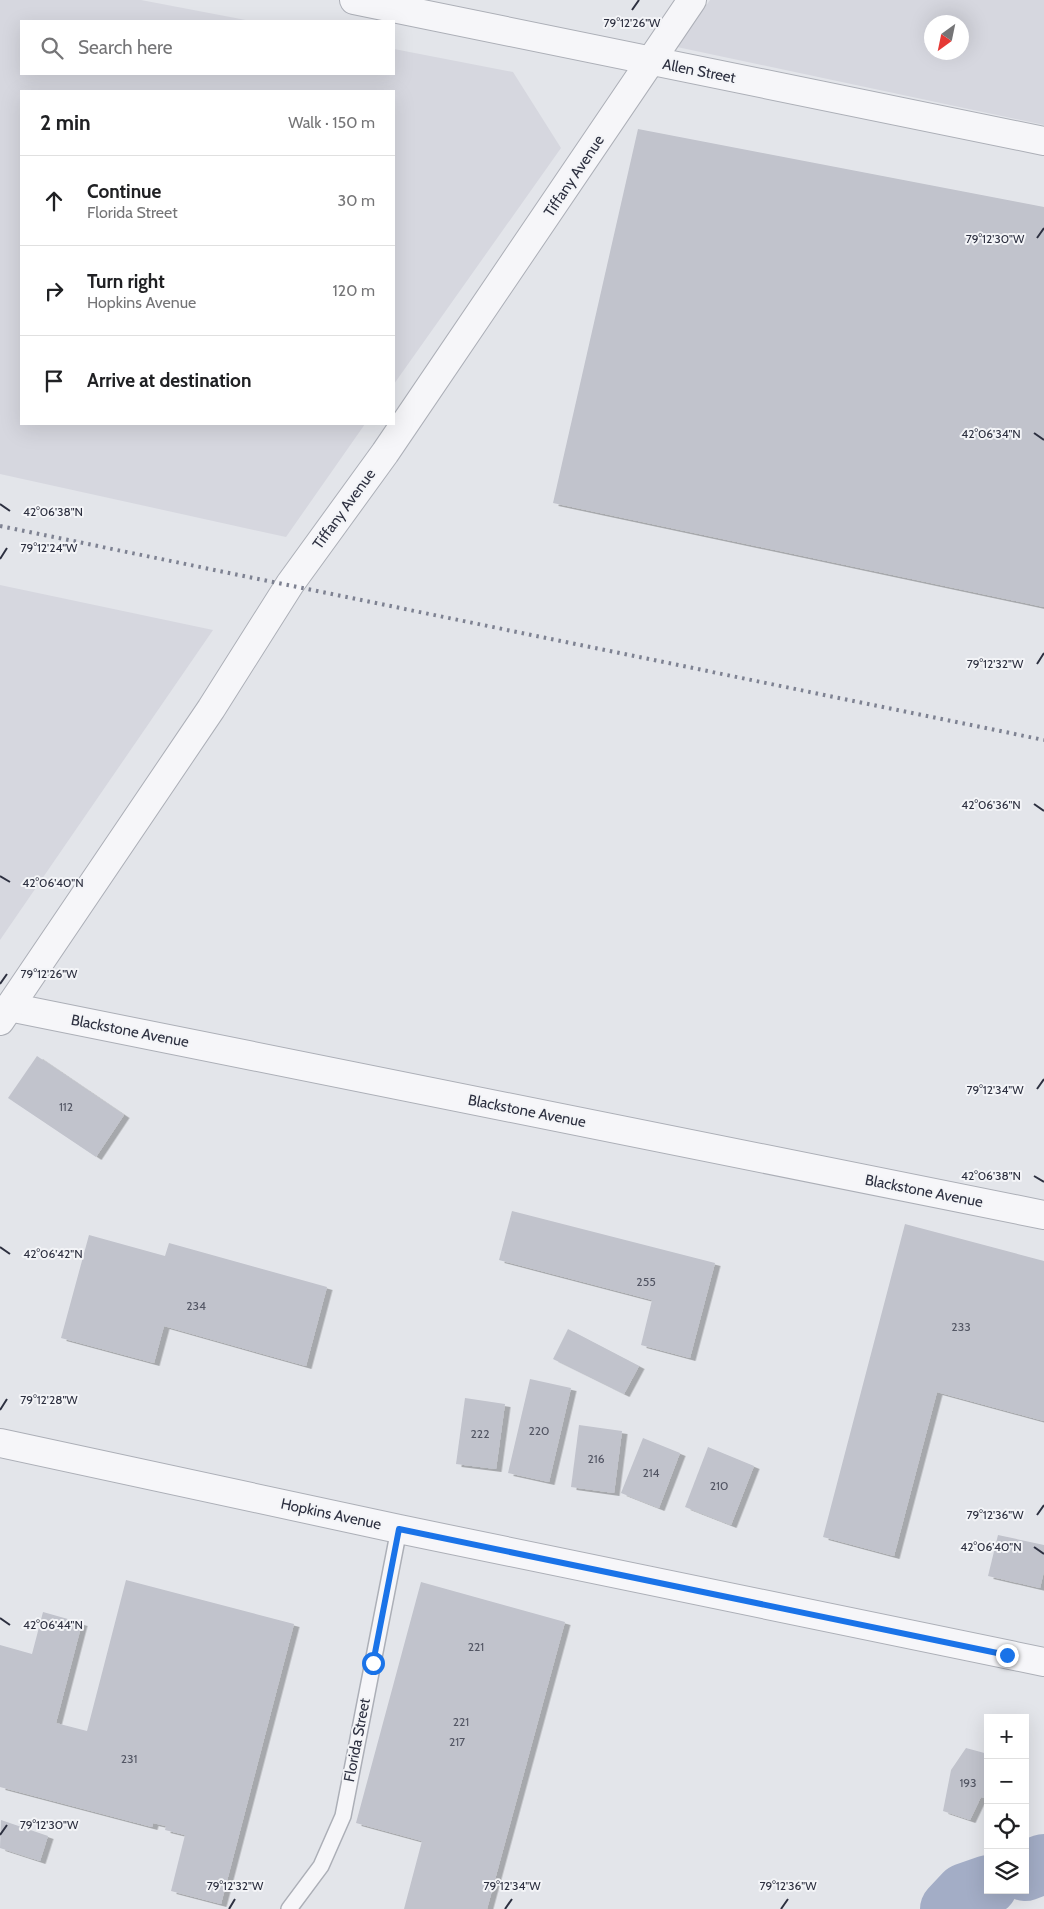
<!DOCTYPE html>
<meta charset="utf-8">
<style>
:root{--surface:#fff;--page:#f6f6f6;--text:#202124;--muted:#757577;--line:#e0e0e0}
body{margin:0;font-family:Cabin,sans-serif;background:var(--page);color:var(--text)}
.controls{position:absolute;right:15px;bottom:15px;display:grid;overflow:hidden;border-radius:0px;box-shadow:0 5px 20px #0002}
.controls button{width:45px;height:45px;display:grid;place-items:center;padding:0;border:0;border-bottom:1px solid var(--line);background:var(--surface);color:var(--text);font:25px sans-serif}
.compass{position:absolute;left:924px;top:15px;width:45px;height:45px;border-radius:50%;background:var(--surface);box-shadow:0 5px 20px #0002;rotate:213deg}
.stop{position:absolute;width:15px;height:15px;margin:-11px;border:4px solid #1a73e8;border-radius:50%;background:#fff}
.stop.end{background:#1a73e8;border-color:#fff;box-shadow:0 1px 5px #0008}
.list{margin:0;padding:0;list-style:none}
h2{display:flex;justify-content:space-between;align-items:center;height:65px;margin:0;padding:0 20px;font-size:21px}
h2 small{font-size:16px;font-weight:400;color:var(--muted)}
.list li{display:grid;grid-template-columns:32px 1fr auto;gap:15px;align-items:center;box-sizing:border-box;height:90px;padding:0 20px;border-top:1px solid var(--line)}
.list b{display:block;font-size:19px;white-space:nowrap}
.list p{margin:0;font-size:16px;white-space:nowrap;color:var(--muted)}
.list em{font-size:16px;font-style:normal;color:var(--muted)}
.icon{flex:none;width:28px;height:28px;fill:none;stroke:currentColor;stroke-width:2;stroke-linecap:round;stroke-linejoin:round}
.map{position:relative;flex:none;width:1044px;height:1909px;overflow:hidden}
.search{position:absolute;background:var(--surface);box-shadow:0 5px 20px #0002;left:20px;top:20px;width:375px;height:55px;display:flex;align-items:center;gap:12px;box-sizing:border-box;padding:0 18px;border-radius:0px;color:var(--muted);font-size:19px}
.panel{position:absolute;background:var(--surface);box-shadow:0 5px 20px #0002;left:20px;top:90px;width:375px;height:335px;border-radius:0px}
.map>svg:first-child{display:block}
</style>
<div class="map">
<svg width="1044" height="1909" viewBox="0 0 1044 1909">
<defs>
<filter id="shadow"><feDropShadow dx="5.5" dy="3" stdDeviation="0" flood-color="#0004"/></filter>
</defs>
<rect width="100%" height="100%" fill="#e3e5ea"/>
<g fill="#d6d7df" fill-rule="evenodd">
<path d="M0 0H141L251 21H21V74H394V49L513 72 561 148 394 384V91H21V424H365L286 537 0 474Z"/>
<path d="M710 0H1044V125L677 47ZM932 22H962V52H932Z"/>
<path d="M0 585 213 630 0 940Z"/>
</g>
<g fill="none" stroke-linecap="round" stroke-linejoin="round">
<g stroke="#a3adc6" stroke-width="60">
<path d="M1025 1871 1044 1864"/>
<path d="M950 1909 965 1893 988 1885"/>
</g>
</g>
<g fill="#c1c3cc" filter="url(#shadow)">
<path d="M638 129 1044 207V607L553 503Z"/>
<path d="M37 1056 124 1115 96 1157 8 1098Z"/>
<path d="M512 1211 715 1263 690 1358 641 1345 652 1300 499 1260Z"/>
<path d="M905 1224 1044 1261V1421L937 1392 894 1556 823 1537Z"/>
<path d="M89 1235 165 1256 169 1243 327 1287 306 1366 164 1326 154 1363 61 1338Z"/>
<path d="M568 1329 639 1366 624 1394 553 1359Z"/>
<path d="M530 1379 571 1388 549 1482 508 1473Z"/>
<path d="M465 1398 505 1404 496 1469 456 1464Z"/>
<path d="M579 1425 622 1431 614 1493 571 1487Z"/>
<path d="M643 1438 680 1453 659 1508 621 1493Z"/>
<path d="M708 1447 754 1466 731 1525 685 1507Z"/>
<path d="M998 1535 1044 1545V1571L1040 1588 988 1576Z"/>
<path d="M126 1580 294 1624 221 1904 171 1891 185 1835 165 1830 166 1826 153 1823 152 1827 0 1787V1645L32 1654 43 1612 82 1623 56 1723 87 1731Z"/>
<path d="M421 1582 565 1622 487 1909H404L422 1841 356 1823Z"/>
<path d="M966 1748 988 1754V1799L981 1797 970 1820 943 1811 951 1770Z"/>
<path d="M1 1820 48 1836 40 1861 0 1848Z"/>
</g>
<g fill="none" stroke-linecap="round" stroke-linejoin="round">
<g stroke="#acafb7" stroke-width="18">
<path id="service" d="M289 1909 321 1866 343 1816 399 1529"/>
</g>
<g stroke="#acafb7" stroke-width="30">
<g id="minor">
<path d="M9 1007 1044 1215"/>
<path d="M0 1443 399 1529 1044 1662"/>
</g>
</g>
<g stroke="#acafb7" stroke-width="30">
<g id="tertiary">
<path d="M354 0 1044 141"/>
<path d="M0 1021 211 709 290 584 385 453 692 0"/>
</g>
</g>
<use href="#service" stroke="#f6f6f9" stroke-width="15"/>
<use href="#minor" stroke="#f6f6f9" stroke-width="28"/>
<use href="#tertiary" stroke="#f6f6f9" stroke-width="28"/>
<path stroke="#7e8292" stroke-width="4" stroke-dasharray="2.5 5" stroke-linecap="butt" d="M0 526 1044 740"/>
</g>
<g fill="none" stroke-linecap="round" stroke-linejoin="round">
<path stroke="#1a73e8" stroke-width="6" d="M373 1663 399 1529 1007 1655"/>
</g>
<path fill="none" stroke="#2d3040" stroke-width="2" d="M632 10 639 0M1037 238 1044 228M1034 433 1044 440M0 504 10 511M0 559 7 548M1037 664 1044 653M1034 804 1044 811M0 876 10 882M0 984 7 974M1037 1089 1044 1079M1034 1176 1044 1182M0 1247 10 1254M0 1410 7 1399M1037 1515 1044 1505M1034 1547 1044 1554M0 1618 10 1625M0 1835 7 1825M229 1909 235 1899M505 1909 512 1899M781 1909 788 1899"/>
<g text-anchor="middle" stroke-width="4" stroke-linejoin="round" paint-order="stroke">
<g font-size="12" fill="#525563">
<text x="66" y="1111">112</text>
<text x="646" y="1286">255</text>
<text x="196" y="1310">234</text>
<text x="961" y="1331">233</text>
<text x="539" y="1435">220</text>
<text x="480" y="1438">222</text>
<text x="596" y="1463">216</text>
<text x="651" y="1477">214</text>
<text x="719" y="1490">210</text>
<text x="476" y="1651">221</text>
<text x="461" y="1726">221</text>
<text x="457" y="1746">217</text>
<text x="129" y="1763">231</text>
<text x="968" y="1787">193</text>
</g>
<g font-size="15" fill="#2d3040" stroke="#f3f4f7">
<text transform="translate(699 71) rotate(11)" y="5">Allen Street</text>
<text transform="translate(574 176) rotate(-56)" y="5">Tiffany Avenue</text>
<text transform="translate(344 509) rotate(-54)" y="5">Tiffany Avenue</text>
<text transform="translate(130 1031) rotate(11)" y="5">Blackstone Avenue</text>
<text transform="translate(527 1111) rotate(11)" y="5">Blackstone Avenue</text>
<text transform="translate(924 1191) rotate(11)" y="5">Blackstone Avenue</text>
<text transform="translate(331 1514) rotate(12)" y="5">Hopkins Avenue</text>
<text transform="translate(357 1740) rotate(-79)" y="5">Florida Street</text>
</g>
</g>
<g font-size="12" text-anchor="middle" fill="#2d3040" stroke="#f3f4f7" stroke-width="4" stroke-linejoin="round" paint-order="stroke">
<text x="632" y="27">79°12'26"W</text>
<text x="995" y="243">79°12'30"W</text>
<text x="991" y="438">42°06'34"N</text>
<text x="53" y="516">42°06'38"N</text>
<text x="49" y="552">79°12'24"W</text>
<text x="995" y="668">79°12'32"W</text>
<text x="991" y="809">42°06'36"N</text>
<text x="53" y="887">42°06'40"N</text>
<text x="49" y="978">79°12'26"W</text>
<text x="995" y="1094">79°12'34"W</text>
<text x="991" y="1180">42°06'38"N</text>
<text x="53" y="1258">42°06'42"N</text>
<text x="49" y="1404">79°12'28"W</text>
<text x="995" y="1519">79°12'36"W</text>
<text x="991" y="1551">42°06'40"N</text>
<text x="53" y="1629">42°06'44"N</text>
<text x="49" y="1829">79°12'30"W</text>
<text x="235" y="1890">79°12'32"W</text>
<text x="512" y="1890">79°12'34"W</text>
<text x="788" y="1890">79°12'36"W</text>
</g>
</svg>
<div class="controls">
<button>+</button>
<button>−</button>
<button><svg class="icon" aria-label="locate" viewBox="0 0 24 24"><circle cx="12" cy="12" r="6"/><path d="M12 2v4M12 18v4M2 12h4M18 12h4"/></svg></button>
<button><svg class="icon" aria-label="layers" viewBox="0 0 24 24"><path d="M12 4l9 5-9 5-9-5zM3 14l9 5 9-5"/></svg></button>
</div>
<svg class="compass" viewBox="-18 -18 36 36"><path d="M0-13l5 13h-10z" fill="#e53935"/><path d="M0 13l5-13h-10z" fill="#757577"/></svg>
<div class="stop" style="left:373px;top:1663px"></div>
<div class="stop end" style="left:1007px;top:1655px"></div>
<div class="search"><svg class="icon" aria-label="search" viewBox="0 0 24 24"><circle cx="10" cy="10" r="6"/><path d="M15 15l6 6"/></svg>Search here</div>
<section class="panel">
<h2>2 min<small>Walk · 150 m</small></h2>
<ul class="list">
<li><svg class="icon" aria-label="ahead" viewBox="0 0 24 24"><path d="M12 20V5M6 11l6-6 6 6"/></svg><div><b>Continue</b><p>Florida Street</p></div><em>30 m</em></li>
<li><svg class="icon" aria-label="right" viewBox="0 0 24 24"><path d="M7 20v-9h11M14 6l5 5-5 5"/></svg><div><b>Turn right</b><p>Hopkins Avenue</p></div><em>120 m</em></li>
<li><svg class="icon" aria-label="arrive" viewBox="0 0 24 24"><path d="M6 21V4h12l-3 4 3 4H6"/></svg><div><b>Arrive at destination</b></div></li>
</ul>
</section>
</div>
